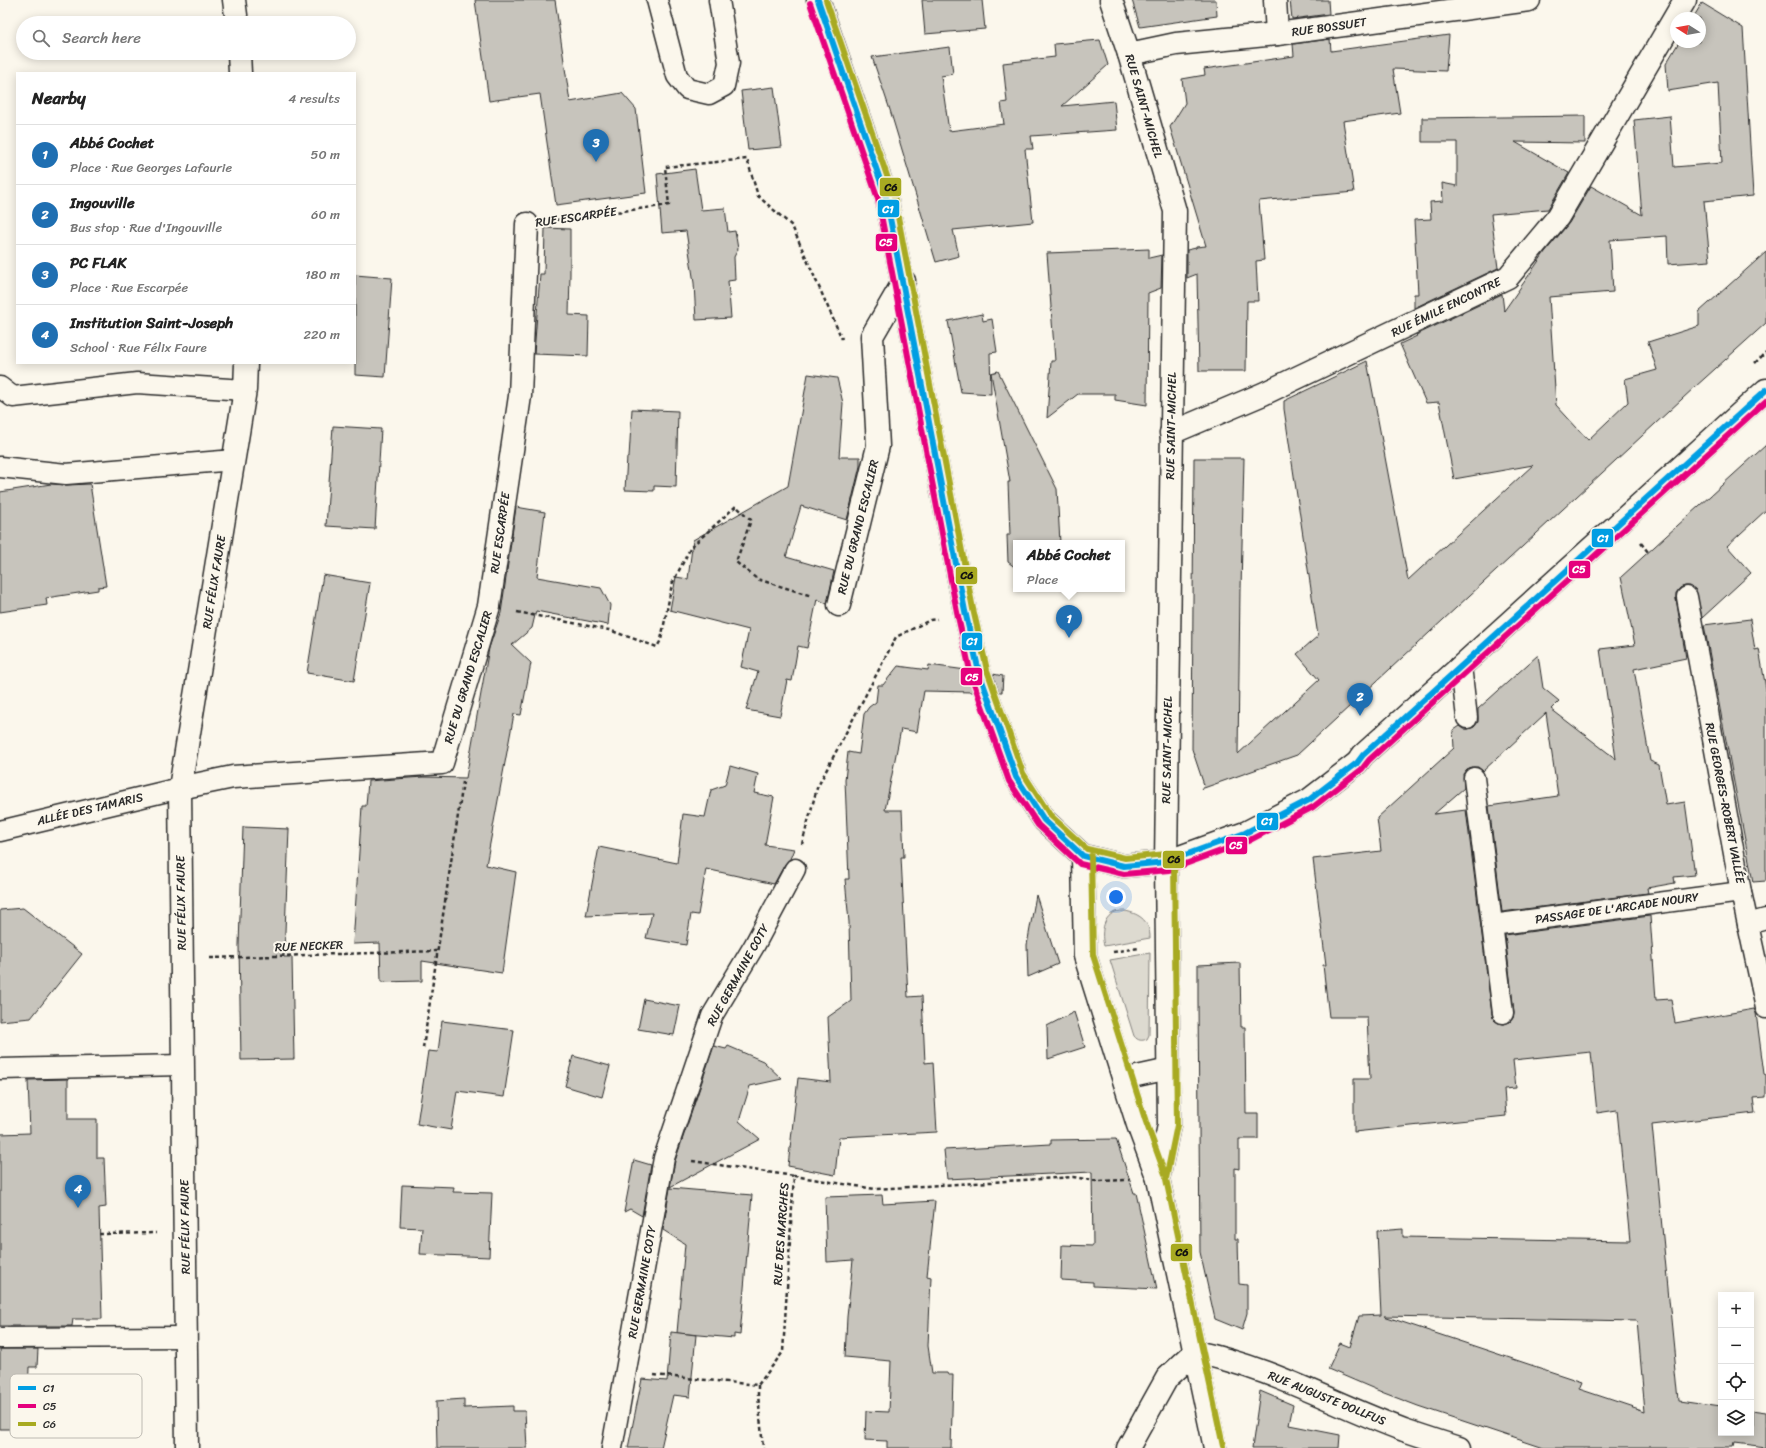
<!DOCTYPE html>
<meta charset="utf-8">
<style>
:root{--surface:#fff;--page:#f2f2f2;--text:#222;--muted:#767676;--line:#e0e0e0;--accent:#1f6fb2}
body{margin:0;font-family:Sriracha,sans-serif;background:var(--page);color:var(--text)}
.controls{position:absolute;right:12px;bottom:12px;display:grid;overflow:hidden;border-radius:0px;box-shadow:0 2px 10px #0003}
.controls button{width:36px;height:36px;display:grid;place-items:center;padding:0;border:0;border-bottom:1px solid var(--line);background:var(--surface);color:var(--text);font:20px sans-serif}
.compass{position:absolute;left:1670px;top:12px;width:36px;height:36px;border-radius:50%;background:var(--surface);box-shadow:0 2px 10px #0003;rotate:281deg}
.you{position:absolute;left:1116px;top:897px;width:14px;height:14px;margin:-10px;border:3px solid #fff;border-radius:50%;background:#1a73e8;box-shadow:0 0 0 6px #1a73e833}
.badge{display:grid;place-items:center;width:26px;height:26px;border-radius:50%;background:var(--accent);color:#fff;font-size:13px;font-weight:700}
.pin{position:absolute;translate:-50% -33px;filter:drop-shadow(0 1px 2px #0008)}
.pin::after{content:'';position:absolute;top:21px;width:14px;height:12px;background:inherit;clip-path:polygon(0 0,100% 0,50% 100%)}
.popup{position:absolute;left:1013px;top:540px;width:112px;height:52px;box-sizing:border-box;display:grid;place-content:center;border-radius:0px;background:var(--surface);filter:drop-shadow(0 1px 3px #0005);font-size:13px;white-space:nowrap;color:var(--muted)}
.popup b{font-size:15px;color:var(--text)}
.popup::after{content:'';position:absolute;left:50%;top:100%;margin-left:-8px;border:8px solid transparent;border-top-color:var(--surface)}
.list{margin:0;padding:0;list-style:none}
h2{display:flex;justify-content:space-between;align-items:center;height:52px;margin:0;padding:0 16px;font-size:17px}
h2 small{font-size:13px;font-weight:400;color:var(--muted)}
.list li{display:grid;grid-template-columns:26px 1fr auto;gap:12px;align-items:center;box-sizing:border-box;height:60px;padding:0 16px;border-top:1px solid var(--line)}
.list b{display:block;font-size:15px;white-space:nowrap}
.list p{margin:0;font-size:13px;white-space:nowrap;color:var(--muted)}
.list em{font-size:13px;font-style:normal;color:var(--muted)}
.icon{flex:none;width:22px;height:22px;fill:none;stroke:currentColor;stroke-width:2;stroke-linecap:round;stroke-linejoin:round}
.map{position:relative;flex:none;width:1766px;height:1448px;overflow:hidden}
.search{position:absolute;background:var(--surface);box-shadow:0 2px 10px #0003;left:16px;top:16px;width:340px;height:44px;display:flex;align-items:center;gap:10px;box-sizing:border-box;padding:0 14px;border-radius:22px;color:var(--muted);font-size:15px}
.panel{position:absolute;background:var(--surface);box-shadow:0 2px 10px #0003;left:16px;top:72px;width:340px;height:292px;border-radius:0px}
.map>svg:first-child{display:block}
</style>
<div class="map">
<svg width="1766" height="1448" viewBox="0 0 1766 1448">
<rect width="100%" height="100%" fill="#fbf7ec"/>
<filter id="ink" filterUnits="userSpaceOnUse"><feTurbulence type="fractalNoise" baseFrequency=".025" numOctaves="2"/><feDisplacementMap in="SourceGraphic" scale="8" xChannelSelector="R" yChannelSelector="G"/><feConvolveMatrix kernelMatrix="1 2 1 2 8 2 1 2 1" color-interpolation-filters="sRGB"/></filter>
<g filter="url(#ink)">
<g fill="#dddad0" stroke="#84827e">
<path d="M1125 911C1141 914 1150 922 1150 938L1104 946C1101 934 1102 918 1115 912 1118 911 1123 911 1125 911Z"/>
<path d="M1150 953 1149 1035 1147 1039C1142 1041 1138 1041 1134 1036L1110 960Z"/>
</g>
<g fill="#c7c4bc" stroke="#2b2b2b" fill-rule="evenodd">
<path d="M475 0H555L570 102 622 93 636 109 646 193 556 205 540 94 489 101Z"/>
<path d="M922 0H982L985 29 925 34Z"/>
<path d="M1132 0H1216L1217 16 1140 27Z"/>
<path d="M1290 0H1328L1329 14 1292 19Z"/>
<path d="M1702 3 1743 28 1753 196 1704 201 1710 261 1668 264 1667 236 1610 240 1613 292 1549 297 1556 405 1588 440 1628 402 1625 379 1657 370 1648 342 1699 326V312L1766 252V323L1695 387 1297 755 1201 789 1204 785 1192 749 1194 458H1244L1241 589 1240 588 1238 754 1319 680 1297 654 1318 636 1284 409V401L1367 361 1408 580 1533 465 1454 479 1439 402 1426 403 1400 344 1417 336 1416 335 1502 294 1504 311 1545 252 1569 223 1591 186 1642 215 1634 120 1670 116 1674 167 1722 163 1718 83 1668 91 1666 64 1679 42H1700V18H1693Z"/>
<path d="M1449 35 1446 71 1393 69 1400 113 1343 121 1354 192 1259 201 1264 260 1256 261 1258 301H1247L1246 371H1199L1197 274 1187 278V250L1196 248V247L1206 246 1170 127 1185 103 1182 79 1205 75 1204 69 1294 56 1293 44 1330 39 1331 51Z"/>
<path d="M1100 40 1108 65 1062 106 1114 101 1117 130 1031 136 1033 149H1025L1033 222 953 230 959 256 936 262 890 110 872 57 950 47 953 74 941 76 949 131 1004 124 1001 103 1007 102 1003 63 1055 57 1054 44Z"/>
<path d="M774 87 782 147 748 150 741 91Z"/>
<path d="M1585 116V143L1515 142 1569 173 1548 209 1491 214 1498 268 1414 308V294H1418L1414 220 1431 219 1430 202 1443 201 1442 183 1457 186V142H1422V118Z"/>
<path d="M695 169 701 210 725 208 728 232 735 231 738 249 734 257 735 280 728 281 731 318 696 320 694 283 686 231 662 233 657 174Z"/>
<path d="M545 228 570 229V274L569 315 589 316 588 356 534 354 540 274H544Z"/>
<path d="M1149 249V258L1162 255 1161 288 1148 293 1147 405 1115 400V394H1078L1047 418 1051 361H1055L1047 253Z"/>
<path d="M355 275 392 278 385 377 355 375Z"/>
<path d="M982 314 983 321 992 319 997 352 990 353 991 394 961 392 948 321Z"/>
<path d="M998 371 1057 489 1060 543H1016V568L1008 562 1007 535H1010L1008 482H1010L991 373Z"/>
<path d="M808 374 837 378 843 403 839 457H860V466L847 520 801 506 786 557 834 571 827 604 817 599 807 648 798 646 792 681 787 680 780 716 746 710 758 672 741 667 749 630 670 610 676 577 688 579 693 540 788 486Z"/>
<path d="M632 409 678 411 676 487 654 486V491L625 490 627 457H629Z"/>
<path d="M333 426 381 429 375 529 326 526Z"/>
<path d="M1766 445V510L1727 546 1751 573 1702 618 1696 590 1690 586H1685L1680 588 1676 593V599L1686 658 1634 669 1650 761 1659 765 1666 805 1685 802 1695 875 1674 877 1675 883 1647 888 1648 893 1502 912 1489 806 1558 796 1546 713 1483 771 1478 767H1473L1467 769 1463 774 1464 788 1434 814 1466 810 1492 1014 1494 1020 1498 1023 1504 1024 1510 1022 1513 1018 1514 1012 1505 935 1650 916 1656 1000 1671 999 1675 1023 1754 1009 1756 1013 1764 1074 1766 1075V1097L1753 1098 1755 1113 1652 1125 1679 1401 1721 1407V1433H1751V1412L1766 1414V1448L1733 1444 1732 1448H1544L1418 1406 1384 1393 1328 1369 1340 1343 1350 1347 1359 1316 1381 1315 1377 1231 1403 1229V1237L1630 1241 1617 1110 1597 1113 1591 1052 1513 1060 1516 1088 1504 1089 1506 1116 1354 1132V1079H1370L1367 1017H1329L1323 965H1326L1313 859 1381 851 1377 818 1454 748 1453 730 1459 726 1463 729H1468L1474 727 1478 722V709L1538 655 1543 688 1559 701 1551 709 1616 759 1600 649 1635 645 1621 577ZM1384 1316 1637 1321 1645 1411 1579 1389 1582 1382Z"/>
<path d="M51 484 67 485 90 484 106 586 98 587V590L46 598 47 605 0 612V492Z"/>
<path d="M516 507 545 512 537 577 601 588 610 605 608 625 536 611 532 628 512 645 531 663 521 715 514 714 486 865 516 872 502 973 422 961V981L381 982 380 943 353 944 362 806H366L368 781 423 777 466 778 489 648 501 613Z"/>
<path d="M323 575 370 583 354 681 307 673Z"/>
<path d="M1750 619 1755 650 1759 649 1766 689V881L1753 882 1704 625Z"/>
<path d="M929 665 966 670 973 692 924 691 917 732 901 729 885 810H902L904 857H901L908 997 922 996 925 1063 933 1062 937 1132 839 1137 835 1175 788 1166 798 1078 831 1082 828 1017 851 1001 849 922 845 879H849L845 780 848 752 859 754 864 714 869 707 876 702 878 685H883L898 666 928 670Z"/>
<path d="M993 674 1003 676 1002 692H999Z"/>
<path d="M730 766 758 774 754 793 774 797 765 845 794 849 790 859 785 864 774 884 706 869 698 915 691 914 686 945 646 938 652 913 586 916 599 847 677 863 683 814 705 817 711 790 725 785Z"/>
<path d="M243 827 289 829 284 957H292L294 1059 241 1060 239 945Z"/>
<path d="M1036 895 1058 964 1028 977 1027 945Z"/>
<path d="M23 908 82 954 31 1018 0 1021V910Z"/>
<path d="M1240 963 1241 1027H1245L1246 1113H1258V1139H1239V1169L1235 1168V1239H1238L1239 1284 1247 1285V1313L1242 1330 1215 1319 1200 1252 1198 1000V965Z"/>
<path d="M644 999 680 1006 674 1035 638 1029Z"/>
<path d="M1074 1012 1085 1047 1048 1059 1047 1026Z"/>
<path d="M442 1021 514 1030 504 1097 457 1091 451 1130 417 1124 428 1051 438 1052Z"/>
<path d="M714 1046 726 1049 728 1046 763 1061 782 1079 750 1086 739 1121 760 1139 670 1187 675 1161Z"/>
<path d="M573 1056 610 1066 602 1097 565 1086Z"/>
<path d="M68 1079V1119H97V1158H104L106 1207 99 1208 102 1319H73L72 1326H0V1134L30 1133 28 1080Z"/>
<path d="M1116 1139 1134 1193H1136L1157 1289 1093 1286V1282L1061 1280 1062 1245 1093 1246 1092 1172 947 1179 944 1150 1051 1144V1140Z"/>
<path d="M634 1160 651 1165 642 1216 630 1209 624 1212Z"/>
<path d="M402 1185 454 1187 453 1192 492 1193 489 1257 420 1254 422 1228 400 1227Z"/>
<path d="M670 1188 752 1195 740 1335 734 1334V1338L677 1333 685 1244 663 1230Z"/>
<path d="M882 1195 883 1204 935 1201 927 1276 931 1277 928 1346 932 1373H947L948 1375H953L951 1448H887V1441L865 1440 866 1411 889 1412 891 1361 845 1357 847 1317 853 1260 827 1262 825 1197Z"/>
<path d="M671 1332 696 1335 690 1397 673 1395 661 1448H628L642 1379 667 1381Z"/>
<path d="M0 1349H38L37 1367H29L27 1429H0Z"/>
<path d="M1260 1391 1293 1405 1289 1425 1340 1435 1339 1448H1252Z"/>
<path d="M464 1399V1408L513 1406V1411H525L527 1448H437L436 1401Z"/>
</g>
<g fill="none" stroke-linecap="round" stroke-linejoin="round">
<g stroke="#2b2b2b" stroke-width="23">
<g id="lane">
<path d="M657 0 677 76 687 89 709 94 724 86 729 63 719 0"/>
<path d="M0 387 13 397 137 383 245 390"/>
<path d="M0 467 66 474 234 460"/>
<path d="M1687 597 1741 892 1766 1008"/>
<path d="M1461 666 1467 718"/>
<path d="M1474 778 1503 1013"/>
<path d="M0 831 180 788"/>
<path d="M1748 924 1766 919"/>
<path d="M1492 925 1741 892"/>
<path d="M0 1069 183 1065"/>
<path d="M1123 1079 1169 1069"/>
<path d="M0 1338 186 1337"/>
<path d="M612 1448 664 1158 712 1016 754 946 795 869"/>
</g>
</g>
<g stroke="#2b2b2b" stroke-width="25">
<g id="street">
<path d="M234 0 237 23"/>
<path d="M1111 0 1129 54 1175 211 1166 862 1169 1125 1158 1179"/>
<path d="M1275 0 1277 34"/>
<path d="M239 53 240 73"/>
<path d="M1129 54 1176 44 1277 34 1529 0"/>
<path d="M1171 433 1263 394 1508 277 1558 217 1685 0"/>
<path d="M839 605 878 446 872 336 904 281"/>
<path d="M180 788 233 777 442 763 489 606 520 396 527 224"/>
<path d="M1083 856 1085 956 1138 1125 1158 1179 1215 1448"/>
<path d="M1195 1352C1270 1367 1333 1404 1404 1430 1422 1436 1440 1442 1459 1448"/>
<path d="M187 1448 180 788 245 390 246 363"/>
<path d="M1128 1448 1167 1378 1195 1352"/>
</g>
</g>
<g stroke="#2b2b2b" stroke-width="25">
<path id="secondary" d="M818 0 886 197 965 611 979 672 1016 777 1044 820 1083 856 1124 866 1166 862 1245 833 1309 800 1357 763 1363 755 1766 390"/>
</g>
<g stroke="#2b2b2b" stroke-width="2.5" stroke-dasharray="4 3" stroke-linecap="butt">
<path d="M555 220 669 205 665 167 747 159 758 196 792 226 842 339"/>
<path d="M1755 363 1766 352"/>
<path d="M1641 543 1648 552"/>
<path d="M517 612 609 630 657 647 661 640 672 584 691 547 736 506 751 520 736 562 757 579 812 596"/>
<path d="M802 844 817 788 896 637 930 620 937 619"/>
<path d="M1113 952 1139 948"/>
<path d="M210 958 437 951"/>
<path d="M423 1048 463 782"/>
<path d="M692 1161 794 1176"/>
<path d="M99 1234 156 1233"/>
<path d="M654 1375 758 1385 783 1352 794 1176 875 1189 1073 1177 1096 1181 1129 1180"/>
<path d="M758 1385V1395L763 1448"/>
</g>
<use href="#lane" stroke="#fbf7ec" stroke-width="20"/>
<use href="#street" stroke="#fbf7ec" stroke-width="22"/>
<use href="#secondary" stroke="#fbf7ec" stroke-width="22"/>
<g stroke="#fbf7ec" stroke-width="9">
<path id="bus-1" d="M818 0 886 197 965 611 979 672 1016 777 1044 820 1083 856 1124 866 1166 862 1245 833 1309 800 1357 763 1363 755 1766 390"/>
</g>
<g stroke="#fbf7ec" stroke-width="9">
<path id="bus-2" d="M810 3 878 199 957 612 971 675 1009 781 1038 825 1080 864 1124 874 1169 870 1248 841 1313 807 1362 769 1369 760 1766 401"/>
</g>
<g stroke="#fbf7ec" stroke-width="9">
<g id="bus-3">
<path d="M826 0 894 196 973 609 987 670 1023 773 1050 815 1087 849 1125 858 1167 854 1171 856 1174 860 1177 1125 1166 1179 1223 1446"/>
<path d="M1091 856 1093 955 1146 1122 1165 1174"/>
</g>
</g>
<use href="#bus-1" stroke="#009ee3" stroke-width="6"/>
<use href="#bus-2" stroke="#e5007d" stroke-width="6"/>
<use href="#bus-3" stroke="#a8aa21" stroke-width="6"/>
</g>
</g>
<g text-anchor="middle" stroke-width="4" stroke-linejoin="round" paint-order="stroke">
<g font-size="12" fill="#2b2b2b" stroke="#fbf7ec">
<text transform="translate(1329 27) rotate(-8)" y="4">RUE BOSSUET</text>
<text transform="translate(1144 106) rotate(74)" y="4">RUE SAINT-MICHEL</text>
<text transform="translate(576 217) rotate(-8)" y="4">RUE ESCARPÉE</text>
<text transform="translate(1446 307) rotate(-26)" y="4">RUE ÉMILE ENCONTRE</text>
<text transform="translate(1171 426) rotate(-89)" y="4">RUE SAINT-MICHEL</text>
<text transform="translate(858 527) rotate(-76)" y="4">RUE DU GRAND ESCALIER</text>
<text transform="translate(500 533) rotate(-82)" y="4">RUE ESCARPÉE</text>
<text transform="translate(214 582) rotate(-81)" y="4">RUE FÉLIX FAURE</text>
<text transform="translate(468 677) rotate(-73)" y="4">RUE DU GRAND ESCALIER</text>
<text transform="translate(1167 750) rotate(-89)" y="4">RUE SAINT-MICHEL</text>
<text transform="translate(1725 803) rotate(79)" y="4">RUE GEORGES-ROBERT VALLÉE</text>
<text transform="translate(90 809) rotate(-13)" y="4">ALLÉE DES TAMARIS</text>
<text transform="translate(181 903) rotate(-91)" y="4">RUE FÉLIX FAURE</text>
<text transform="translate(1617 908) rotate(-8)" y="4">PASSAGE DE L'ARCADE NOURY</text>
<text transform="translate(309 946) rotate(-2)" y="4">RUE NECKER</text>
<text transform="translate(738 975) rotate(-61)" y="4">RUE GERMAINE COTY</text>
<text transform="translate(185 1227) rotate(-91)" y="4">RUE FÉLIX FAURE</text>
<text transform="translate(781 1234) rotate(-86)" y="4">RUE DES MARCHES</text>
<text transform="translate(642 1282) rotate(-80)" y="4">RUE GERMAINE COTY</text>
<text transform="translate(1327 1398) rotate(22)" y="4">RUE AUGUSTE DOLLFUS</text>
</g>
</g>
<rect x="10" y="1374" width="132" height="64" rx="6" fill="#fbf7ec" stroke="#bdbab2" stroke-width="1"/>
<rect x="18" y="1386" width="18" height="4" fill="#009ee3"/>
<rect x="18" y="1404" width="18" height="4" fill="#e5007d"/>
<rect x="18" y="1422" width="18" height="4" fill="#a8aa21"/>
<g font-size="11" fill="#2b2b2b">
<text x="43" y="1392">C1</text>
<text x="43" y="1410">C5</text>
<text x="43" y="1428">C6</text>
</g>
<g stroke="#fbf7ec" stroke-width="1.5">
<rect x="879" y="177" width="23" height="20" rx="4" fill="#a8aa21"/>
<rect x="877" y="199" width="23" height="19" rx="4" fill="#009ee3"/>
<rect x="875" y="233" width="23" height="19" rx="4" fill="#e5007d"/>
<rect x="1591" y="528" width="23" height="20" rx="4" fill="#009ee3"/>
<rect x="1568" y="560" width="23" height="19" rx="4" fill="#e5007d"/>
<rect x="955" y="566" width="23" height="19" rx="4" fill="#a8aa21"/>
<rect x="961" y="632" width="22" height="19" rx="4" fill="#009ee3"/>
<rect x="960" y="667" width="23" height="19" rx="4" fill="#e5007d"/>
<rect x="1256" y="812" width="23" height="19" rx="4" fill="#009ee3"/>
<rect x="1225" y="836" width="23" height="19" rx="4" fill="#e5007d"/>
<rect x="1162" y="850" width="23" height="19" rx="4" fill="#a8aa21"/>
<rect x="1170" y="1243" width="23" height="19" rx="4" fill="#a8aa21"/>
</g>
<g font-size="11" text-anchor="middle" font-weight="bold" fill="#fff">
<text x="888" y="213">C1</text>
<text x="886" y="246">C5</text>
<text x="1603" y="542">C1</text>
<text x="1579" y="573">C5</text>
<text x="972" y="645">C1</text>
<text x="972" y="681">C5</text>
<text x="1267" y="825">C1</text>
<text x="1236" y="849">C5</text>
</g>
<g font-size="11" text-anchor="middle" font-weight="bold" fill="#111">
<text x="891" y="191">C6</text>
<text x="967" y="579">C6</text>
<text x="1174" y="863">C6</text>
<text x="1182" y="1256">C6</text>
</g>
</svg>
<div class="controls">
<button>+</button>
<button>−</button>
<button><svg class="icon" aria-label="locate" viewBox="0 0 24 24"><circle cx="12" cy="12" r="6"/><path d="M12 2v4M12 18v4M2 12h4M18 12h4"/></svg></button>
<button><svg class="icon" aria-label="layers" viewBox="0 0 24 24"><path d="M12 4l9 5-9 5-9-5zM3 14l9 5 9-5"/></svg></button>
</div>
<svg class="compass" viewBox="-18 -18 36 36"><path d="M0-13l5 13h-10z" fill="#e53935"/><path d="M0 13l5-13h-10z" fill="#767676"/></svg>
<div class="you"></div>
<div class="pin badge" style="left:1069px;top:638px">1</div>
<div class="popup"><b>Abbé Cochet</b>Place</div>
<div class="pin badge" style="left:1360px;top:716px">2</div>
<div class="pin badge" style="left:596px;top:162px">3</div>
<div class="pin badge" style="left:78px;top:1208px">4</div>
<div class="search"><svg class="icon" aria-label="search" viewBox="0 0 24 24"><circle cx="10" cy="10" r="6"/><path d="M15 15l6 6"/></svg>Search here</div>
<section class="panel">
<h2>Nearby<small>4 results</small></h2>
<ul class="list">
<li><span class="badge">1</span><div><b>Abbé Cochet</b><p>Place · Rue Georges Lafaurie</p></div><em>50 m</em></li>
<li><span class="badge">2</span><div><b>Ingouville</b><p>Bus stop · Rue d'Ingouville</p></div><em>60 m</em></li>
<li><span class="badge">3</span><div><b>PC FLAK</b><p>Place · Rue Escarpée</p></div><em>180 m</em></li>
<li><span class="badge">4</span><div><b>Institution Saint-Joseph</b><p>School · Rue Félix Faure</p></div><em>220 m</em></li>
</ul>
</section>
</div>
